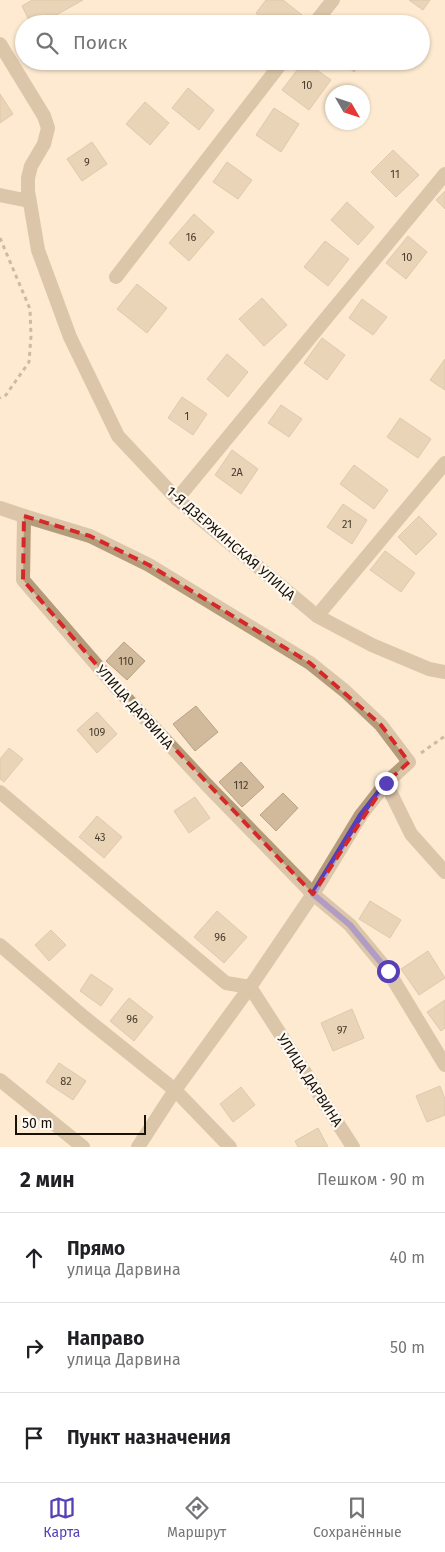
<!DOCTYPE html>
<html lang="ru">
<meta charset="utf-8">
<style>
:root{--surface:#fff;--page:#f2f2f2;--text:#202124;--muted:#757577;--line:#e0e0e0;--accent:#563fb7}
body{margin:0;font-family:"Fira Sans",sans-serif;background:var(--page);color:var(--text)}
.compass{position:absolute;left:325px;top:85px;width:45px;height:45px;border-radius:50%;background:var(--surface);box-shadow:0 1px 4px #0004;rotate:129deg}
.scale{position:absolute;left:15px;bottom:12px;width:131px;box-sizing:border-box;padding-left:5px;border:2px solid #191106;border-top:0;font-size:14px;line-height:18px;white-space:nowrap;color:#191106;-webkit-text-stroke:4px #fefaf3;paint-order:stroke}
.stop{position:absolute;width:15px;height:15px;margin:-11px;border:4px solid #563fb7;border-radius:50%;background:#fff}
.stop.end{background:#563fb7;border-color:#fff;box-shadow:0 1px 5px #0008}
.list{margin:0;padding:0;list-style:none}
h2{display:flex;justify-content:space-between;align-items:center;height:65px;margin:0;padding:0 20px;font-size:21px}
h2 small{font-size:16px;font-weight:400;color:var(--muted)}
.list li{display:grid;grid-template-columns:32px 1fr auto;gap:15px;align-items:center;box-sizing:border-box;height:90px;padding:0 20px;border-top:1px solid var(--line)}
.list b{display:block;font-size:19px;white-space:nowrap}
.list p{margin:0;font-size:16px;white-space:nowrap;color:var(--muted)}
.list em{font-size:16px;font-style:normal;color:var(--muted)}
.icon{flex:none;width:28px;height:28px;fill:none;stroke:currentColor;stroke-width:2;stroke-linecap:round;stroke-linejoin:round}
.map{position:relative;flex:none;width:445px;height:1147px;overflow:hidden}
.search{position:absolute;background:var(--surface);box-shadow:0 1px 4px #0004;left:15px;right:15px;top:15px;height:55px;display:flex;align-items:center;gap:12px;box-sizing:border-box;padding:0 18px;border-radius:28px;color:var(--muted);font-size:19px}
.sheet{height:335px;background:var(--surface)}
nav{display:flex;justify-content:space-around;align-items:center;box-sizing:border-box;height:70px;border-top:1px solid var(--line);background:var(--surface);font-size:14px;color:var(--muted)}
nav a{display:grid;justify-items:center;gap:2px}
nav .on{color:var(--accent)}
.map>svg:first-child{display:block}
</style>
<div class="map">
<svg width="445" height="1147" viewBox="0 0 445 1147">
<rect width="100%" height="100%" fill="#fdead0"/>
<g fill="#d1ba9b" stroke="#b8a283">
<path d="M32 0H83L40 24H31L22 6Z"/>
<path d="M266 0H283L302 15 295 24H269L256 13Z"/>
<path d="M409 0H430L423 10Z"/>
<path d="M304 61 331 80 309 110 282 90Z"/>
<path d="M341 61H363L354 72Z"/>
<path d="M188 88 214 110 199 130 172 108Z"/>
<path d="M0 94 13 114 0 123Z"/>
<path d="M145 102 169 123 150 145 126 124Z"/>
<path d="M274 108 299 124 281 152 256 135Z"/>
<path d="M92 142 107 164 82 181 67 159Z"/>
<path d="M393 150 419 175 396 197 371 172Z"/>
<path d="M227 162 252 180 238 199 213 182Z"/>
<path d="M445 191V209L436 200Z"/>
<path d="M347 202 374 227 358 245 331 220Z"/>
<path d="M194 214 214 232 189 261 169 243Z"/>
<path d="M408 236 427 252 406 279 386 263Z"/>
<path d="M325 241 349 259 328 286 304 267Z"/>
<path d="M137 284 167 308 147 333 117 309Z"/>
<path d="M262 298 287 325 264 346 239 319Z"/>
<path d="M362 299 387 317 373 335 349 318Z"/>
<path d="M322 338 345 355 327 380 304 363Z"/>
<path d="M227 354 248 372 228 397 207 379Z"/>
<path d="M445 359V390L430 380Z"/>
<path d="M182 397 207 414 193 435 168 418Z"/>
<path d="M281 405 302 419 289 437 268 423Z"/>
<path d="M400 418 431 439 418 458 387 437Z"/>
<path d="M232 450 258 469 241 494 215 475Z"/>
<path d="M354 465 388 490 374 509 340 484Z"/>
<path d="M343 504 367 520 352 544 327 527Z"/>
<path d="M419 516 437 534 416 555 398 537Z"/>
<path d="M385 551 415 573 401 592 370 570Z"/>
<path d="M124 642 145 661 127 680 106 661Z"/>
<path d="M196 706 218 732 195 751 173 724Z"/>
<path d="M97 712 117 734 97 753 77 730Z"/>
<path d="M9 748 23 759 4 782 0 779V759Z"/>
<path d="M241 762 264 787 242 807 219 782Z"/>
<path d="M283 793 298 808 276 831 260 815Z"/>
<path d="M195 797 210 818 189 833 174 811Z"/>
<path d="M97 816 122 837 104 858 79 837Z"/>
<path d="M370 901 401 920 390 938 359 919Z"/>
<path d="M217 911 247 937 224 963 194 937Z"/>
<path d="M51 930 66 945 49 961 35 945Z"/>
<path d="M428 951 445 978 419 995 401 969Z"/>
<path d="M91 974 113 989 101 1006 80 991Z"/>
<path d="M129 998 153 1017 134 1041 110 1021Z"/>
<path d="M445 1000V1028L441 1031 427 1012Z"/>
<path d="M352 1009 364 1038 333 1051 321 1023Z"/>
<path d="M59 1063 86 1081 73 1100 46 1082Z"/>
<path d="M440 1086 445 1099V1115L427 1122 416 1096Z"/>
<path d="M241 1087 255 1105 233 1122 220 1104Z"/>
<path d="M318 1128 328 1147H298L295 1141Z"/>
</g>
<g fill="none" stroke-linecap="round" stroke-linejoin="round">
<g stroke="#90826f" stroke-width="3" stroke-dasharray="4 4" stroke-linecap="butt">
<path d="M0 238 30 309 31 336 29 362 6 395 0 398"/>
<path d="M421 753 445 736"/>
</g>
<g stroke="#b49c7b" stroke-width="14">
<path d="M314 24 333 0"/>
<path d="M0 195 29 201"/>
<path d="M116 277 283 61"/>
<path d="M177 499 445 174"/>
<path d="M0 508 24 516 23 580 114 685 206 784 313 894 350 925 388 971 445 1065"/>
<path d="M24 516 90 536 149 565 310 663 345 691 381 725 409 762 386 783 361 815 313 894 250 987 175 1090 138 1147"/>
<path d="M317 616 445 463"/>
<path d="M386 783 411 834 445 872"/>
<path d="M0 792 226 983 250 987 353 1147"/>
<path d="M0 945 84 1017 175 1090 230 1147"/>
<path d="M0 1080 83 1147"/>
</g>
<path stroke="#b49c7b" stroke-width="14" d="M0 44 44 116 48 128 44 144 31 166 28 178V191L38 250 70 337 118 436 177 499 317 616 372 645 429 669 445 672"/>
</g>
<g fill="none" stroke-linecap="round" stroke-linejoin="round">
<path stroke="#563fb7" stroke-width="6" d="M386 783 361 815 313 894 350 925 388 971"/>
</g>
<path d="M0 0H445V1147H0ZM24 516 90 536 149 565 310 663 381 725 409 762 386 783 313 894 114 685 23 580Z" fill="#fdead0" fill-opacity=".55" fill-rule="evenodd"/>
<path fill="none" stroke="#d62828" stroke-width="4" stroke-dasharray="10 6" stroke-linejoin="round" d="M24 516 90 536 149 565 310 663 381 725 409 762 386 783 313 894 114 685 23 580Z"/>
<g text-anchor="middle" stroke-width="4.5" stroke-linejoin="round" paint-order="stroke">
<g font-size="11" fill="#473b2b">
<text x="307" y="89">10</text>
<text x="87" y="166">9</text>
<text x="395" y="178">11</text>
<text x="191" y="241">16</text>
<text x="407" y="261">10</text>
<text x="187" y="420">1</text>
<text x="237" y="476">2А</text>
<text x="347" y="528">21</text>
<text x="126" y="665">110</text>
<text x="97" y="736">109</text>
<text x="241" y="789">112</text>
<text x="100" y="841">43</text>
<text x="220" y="941">96</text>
<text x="132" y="1023">96</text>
<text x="342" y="1034">97</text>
<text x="66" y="1085">82</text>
</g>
<g font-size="14" fill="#191106" stroke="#fefaf3">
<text transform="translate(231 543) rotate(41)" y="5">1-Я ДЗЕРЖИНСКАЯ УЛИЦА</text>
<text transform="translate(135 707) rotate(48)" y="5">УЛИЦА ДАРВИНА</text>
<text transform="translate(310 1080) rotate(57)" y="5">УЛИЦА ДАРВИНА</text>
</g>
</g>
</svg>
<svg class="compass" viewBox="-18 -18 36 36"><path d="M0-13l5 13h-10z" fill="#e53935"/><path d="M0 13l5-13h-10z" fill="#757577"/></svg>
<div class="scale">50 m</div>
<div class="stop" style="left:388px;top:971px"></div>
<div class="stop end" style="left:386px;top:783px"></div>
<div class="search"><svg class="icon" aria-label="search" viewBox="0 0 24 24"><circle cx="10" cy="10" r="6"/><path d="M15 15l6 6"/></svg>Поиск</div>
</div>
<section class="sheet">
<h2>2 мин<small>Пешком · 90 m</small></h2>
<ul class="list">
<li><svg class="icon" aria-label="ahead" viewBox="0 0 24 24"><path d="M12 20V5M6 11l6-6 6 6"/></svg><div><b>Прямо</b><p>улица Дарвина</p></div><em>40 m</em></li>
<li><svg class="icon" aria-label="right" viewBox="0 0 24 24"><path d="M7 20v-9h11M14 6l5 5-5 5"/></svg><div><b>Направо</b><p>улица Дарвина</p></div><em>50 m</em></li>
<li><svg class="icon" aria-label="arrive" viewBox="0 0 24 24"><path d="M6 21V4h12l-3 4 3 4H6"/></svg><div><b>Пункт назначения</b></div></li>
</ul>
</section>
<nav>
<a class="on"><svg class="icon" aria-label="map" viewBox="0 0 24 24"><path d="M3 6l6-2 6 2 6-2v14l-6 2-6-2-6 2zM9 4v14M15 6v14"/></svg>Карта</a>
<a><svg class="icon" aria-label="directions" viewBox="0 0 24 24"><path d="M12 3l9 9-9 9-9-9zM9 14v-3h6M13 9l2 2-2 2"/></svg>Маршрут</a>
<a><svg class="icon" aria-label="saved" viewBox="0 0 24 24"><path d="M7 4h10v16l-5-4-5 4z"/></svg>Сохранённые</a>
</nav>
